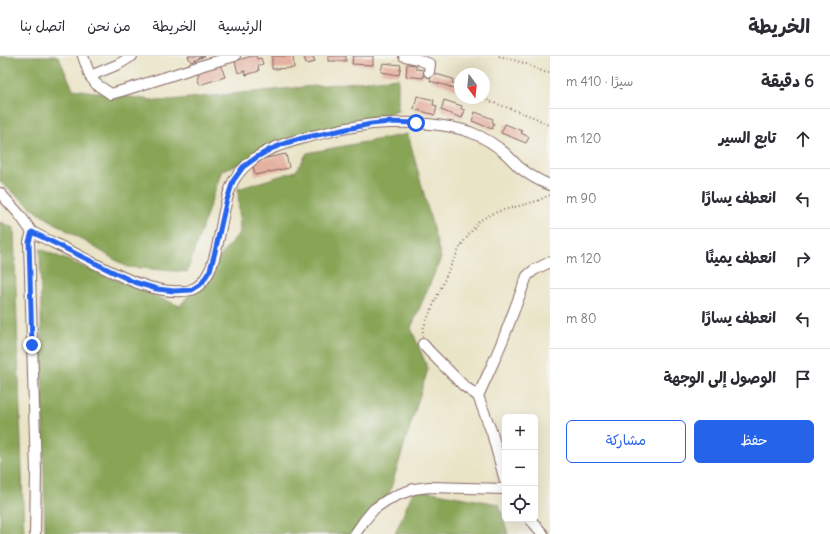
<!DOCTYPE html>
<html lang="ar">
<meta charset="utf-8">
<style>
:root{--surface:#fff;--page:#f2f2f3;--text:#2b2b33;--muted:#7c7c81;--line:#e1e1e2;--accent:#2563eb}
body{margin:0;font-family:Delius,"Playpen Sans Arabic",sans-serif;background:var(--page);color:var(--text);direction:rtl}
.controls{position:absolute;right:12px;bottom:12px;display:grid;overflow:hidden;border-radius:6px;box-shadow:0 4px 16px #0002}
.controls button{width:36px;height:36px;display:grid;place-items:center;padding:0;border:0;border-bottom:1px solid var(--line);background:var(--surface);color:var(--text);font:20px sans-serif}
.compass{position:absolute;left:454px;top:12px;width:36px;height:36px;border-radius:50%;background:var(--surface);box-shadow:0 4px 16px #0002;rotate:165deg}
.stop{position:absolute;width:12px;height:12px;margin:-9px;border:3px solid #2563eb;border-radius:50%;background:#fff}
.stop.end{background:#2563eb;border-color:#fff;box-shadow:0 1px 4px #0008}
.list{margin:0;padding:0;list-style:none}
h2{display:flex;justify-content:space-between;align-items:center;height:52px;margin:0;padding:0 16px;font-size:17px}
h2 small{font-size:13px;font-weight:400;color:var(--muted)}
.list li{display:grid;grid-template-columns:26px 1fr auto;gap:12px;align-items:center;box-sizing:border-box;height:60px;padding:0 16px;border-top:1px solid var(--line)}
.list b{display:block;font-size:15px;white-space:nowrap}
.list em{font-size:13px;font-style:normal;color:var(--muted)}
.actions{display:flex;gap:8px;padding:12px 16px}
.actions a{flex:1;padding:9px 0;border:1px solid var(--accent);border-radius:6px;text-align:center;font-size:14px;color:var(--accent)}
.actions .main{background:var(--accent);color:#fff}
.icon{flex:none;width:22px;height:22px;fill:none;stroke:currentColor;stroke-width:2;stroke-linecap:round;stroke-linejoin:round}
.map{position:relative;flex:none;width:550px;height:478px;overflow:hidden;direction:ltr}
header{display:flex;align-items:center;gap:24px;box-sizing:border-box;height:56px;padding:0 20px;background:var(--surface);border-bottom:1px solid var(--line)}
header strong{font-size:19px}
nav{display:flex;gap:22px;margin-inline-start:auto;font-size:14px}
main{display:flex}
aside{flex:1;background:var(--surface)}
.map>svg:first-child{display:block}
</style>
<header>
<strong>الخريطة</strong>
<nav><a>الرئيسية</a><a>الخريطة</a><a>من نحن</a><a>اتصل بنا</a></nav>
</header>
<main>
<aside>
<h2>6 دقيقة<small>سيرًا · 410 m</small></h2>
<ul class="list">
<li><svg class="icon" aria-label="ahead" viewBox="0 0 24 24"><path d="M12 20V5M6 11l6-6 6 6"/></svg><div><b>تابع السير</b></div><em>120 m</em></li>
<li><svg class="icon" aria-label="left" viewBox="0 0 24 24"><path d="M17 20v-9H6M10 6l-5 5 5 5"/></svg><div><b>انعطف يسارًا</b></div><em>90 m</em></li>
<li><svg class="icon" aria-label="right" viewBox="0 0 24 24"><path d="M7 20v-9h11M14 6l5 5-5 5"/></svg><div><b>انعطف يمينًا</b></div><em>120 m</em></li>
<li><svg class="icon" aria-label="left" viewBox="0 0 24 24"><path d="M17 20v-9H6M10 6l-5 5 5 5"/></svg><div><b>انعطف يسارًا</b></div><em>80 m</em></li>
<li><svg class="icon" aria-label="arrive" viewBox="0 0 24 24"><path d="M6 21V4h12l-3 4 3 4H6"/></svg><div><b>الوصول إلى الوجهة</b></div></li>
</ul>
<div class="actions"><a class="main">حفظ</a><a>مشاركة</a></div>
</aside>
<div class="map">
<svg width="550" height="478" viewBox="0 0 550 478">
<rect width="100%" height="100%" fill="#f6f6f2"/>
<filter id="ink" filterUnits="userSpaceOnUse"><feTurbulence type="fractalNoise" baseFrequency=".025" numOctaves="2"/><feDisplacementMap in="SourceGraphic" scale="8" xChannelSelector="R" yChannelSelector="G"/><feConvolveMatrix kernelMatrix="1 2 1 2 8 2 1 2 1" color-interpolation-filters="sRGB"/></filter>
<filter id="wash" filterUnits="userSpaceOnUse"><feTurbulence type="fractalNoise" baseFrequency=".012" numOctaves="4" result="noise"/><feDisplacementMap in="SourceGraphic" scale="16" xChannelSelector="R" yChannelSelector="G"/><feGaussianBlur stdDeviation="0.9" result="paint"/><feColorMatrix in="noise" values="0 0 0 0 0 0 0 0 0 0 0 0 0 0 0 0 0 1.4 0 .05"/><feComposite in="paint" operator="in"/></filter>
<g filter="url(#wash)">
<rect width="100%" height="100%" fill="#eae4c7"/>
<g fill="#88a557" stroke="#696241">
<path d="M0 0H58L73 33 159 45 398 22V54L222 114 187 216 127 211 40 158 0 126Z"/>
<path d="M408 78 441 202 411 272 428 313 389 438 358 478H45L40 193 180 250 240 176 238 133 296 115 307 97Z"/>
<path d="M0 166 14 172 24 478H0Z"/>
<path d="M414 433 499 448 508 478H395Z"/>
</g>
<g id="blocks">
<g fill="#e5b1a1">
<path d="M188 0H205L191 6Z"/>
<path d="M252 0H256L257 3 261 2 263 8 258 10 259 15 246 19 245 15 238 17 235 5Z"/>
<path d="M272 0H293L294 12 272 13Z"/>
<path d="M304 0H313L315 6 306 8Z"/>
<rect x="328" y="0" width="18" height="5"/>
<path d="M353 0H373V9L352 8Z"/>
<path d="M220 7 225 21 199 29 196 21 198 20 196 15Z"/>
<path d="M383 7 401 9 399 19 381 16Z"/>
<path d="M407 8 416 9V13L424 14 423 22 406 20Z"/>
<path d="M432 17 453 23 452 27 459 29 458 34 451 32V31L430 25Z"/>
<path d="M417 40 434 44 433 49 437 50 435 59 414 53Z"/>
<path d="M444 44 462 50 461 53 465 54 462 62 441 54Z"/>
<path d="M475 56 493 63 492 66 494 67 492 73 472 65Z"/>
<path d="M505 68 522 75 521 77 529 81 526 87 501 77Z"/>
<path d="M286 98 289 112 255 119 252 105Z"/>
</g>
</g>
</g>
<g filter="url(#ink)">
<use href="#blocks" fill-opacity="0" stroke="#826462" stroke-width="1"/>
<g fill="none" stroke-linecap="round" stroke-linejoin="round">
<g stroke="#826462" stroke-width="12">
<g id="minor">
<path d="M83 0 90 20 96 28 111 38C153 26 194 11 235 0"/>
<path d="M404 0 417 3 430 8 429 16"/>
<path d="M90 20 119 8 132 0"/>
<path d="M0 137 19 158 32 176 29 186 36 416 35 478"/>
<path d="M32 176C49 185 67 193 84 202 112 216 149 237 181 235 184 235 188 235 190 234 199 232 206 222 210 214 220 191 221 160 229 136 231 132 232 127 234 124 254 91 298 83 333 75 351 71 371 67 390 67 414 66 447 68 470 76 483 81 495 88 506 98 510 102 515 107 519 111 529 119 539 125 550 129"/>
<path d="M423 288 429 295 464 330 478 340 492 377 505 425"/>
<path d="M478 340 493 307 504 281 527 220 534 214 550 206"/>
<path d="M530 463 543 478"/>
<path d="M355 478 364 465 374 453 387 444 400 438 414 433 429 431 505 433"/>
</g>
</g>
<g stroke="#826462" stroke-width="2" stroke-dasharray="1 3" stroke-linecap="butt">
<path d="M499 0 524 7 544 16 550 17"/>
<path d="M484 42 489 45 536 62 550 70"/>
<path d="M422 280 424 270 452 207 462 188 479 165 491 158 500 155 537 145 550 139"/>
</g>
<use href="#minor" stroke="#fff" stroke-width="10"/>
</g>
</g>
<g fill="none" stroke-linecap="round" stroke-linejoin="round" filter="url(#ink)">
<path stroke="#2563eb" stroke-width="5" d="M32 289 29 186 32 176 111 215 134 226 157 233 174 235 191 234 202 227 210 214 215 196 226 147 233 125 243 111 257 101 271 93 286 87 303 82 371 68 390 66 416 67"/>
</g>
</svg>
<div class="controls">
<button>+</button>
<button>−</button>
<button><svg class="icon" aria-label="locate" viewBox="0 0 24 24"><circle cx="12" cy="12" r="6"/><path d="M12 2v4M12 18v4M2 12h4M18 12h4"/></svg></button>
</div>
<svg class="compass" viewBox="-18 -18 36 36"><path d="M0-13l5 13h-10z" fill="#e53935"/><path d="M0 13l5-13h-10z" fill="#7c7c81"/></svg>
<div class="stop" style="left:416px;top:67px"></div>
<div class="stop end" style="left:32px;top:289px"></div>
</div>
</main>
